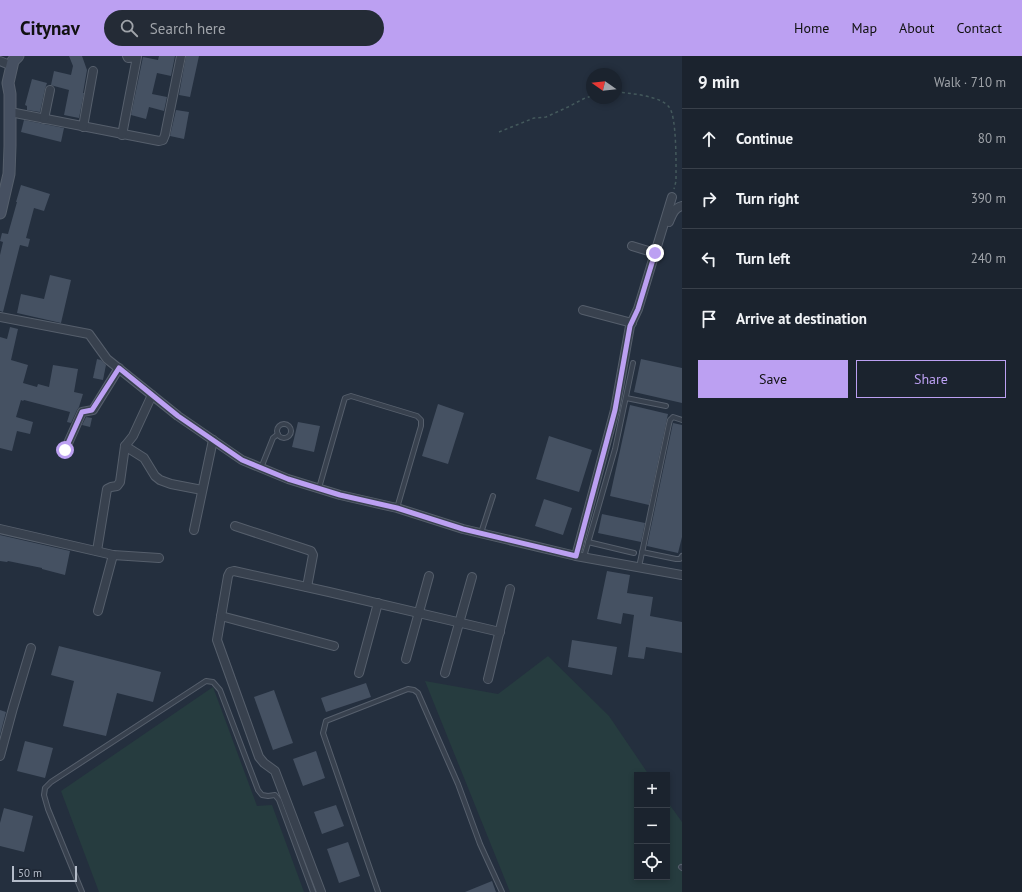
<!DOCTYPE html>
<meta charset="utf-8">
<style>
:root{--surface:#1b232e;--page:#242b36;--text:#f1f3f6;--muted:#a0a4aa;--line:#39404a;--accent:#bca0f2}
body{margin:0;font-family:"PT Sans",sans-serif;background:var(--page);color:var(--text)}
.controls{position:absolute;right:12px;bottom:12px;display:grid;overflow:hidden;border-radius:0px;box-shadow:0 2px 6px #0003}
.controls button{width:36px;height:36px;display:grid;place-items:center;padding:0;border:0;border-bottom:1px solid var(--line);background:var(--surface);color:var(--text);font:20px sans-serif}
.compass{position:absolute;left:586px;top:12px;width:36px;height:36px;border-radius:50%;background:var(--surface);box-shadow:0 2px 6px #0003;rotate:284deg}
.scale{position:absolute;left:12px;bottom:10px;width:65px;box-sizing:border-box;padding-left:4px;border:2px solid #b4bcc9;border-top:0;font-size:11px;line-height:14px;white-space:nowrap;color:#b4bcc9;-webkit-text-stroke:3px #1d2633;paint-order:stroke}
.stop{position:absolute;width:12px;height:12px;margin:-9px;border:3px solid #bca0f2;border-radius:50%;background:#fff}
.stop.end{background:#bca0f2;border-color:#fff;box-shadow:0 1px 4px #0008}
.list{margin:0;padding:0;list-style:none}
h2{display:flex;justify-content:space-between;align-items:center;height:52px;margin:0;padding:0 16px;font-size:17px}
h2 small{font-size:13px;font-weight:400;color:var(--muted)}
.list li{display:grid;grid-template-columns:26px 1fr auto;gap:12px;align-items:center;box-sizing:border-box;height:60px;padding:0 16px;border-top:1px solid var(--line)}
.list b{display:block;font-size:15px;white-space:nowrap}
.list em{font-size:13px;font-style:normal;color:var(--muted)}
.actions{display:flex;gap:8px;padding:12px 16px}
.actions a{flex:1;padding:9px 0;border:1px solid var(--accent);border-radius:0px;text-align:center;font-size:14px;color:var(--accent)}
.actions .main{background:var(--accent);color:#111}
.icon{flex:none;width:22px;height:22px;fill:none;stroke:currentColor;stroke-width:2;stroke-linecap:round;stroke-linejoin:round}
.map{position:relative;flex:none;width:682px;height:836px;overflow:hidden}
header{display:flex;align-items:center;gap:24px;box-sizing:border-box;height:56px;padding:0 20px;background:var(--accent);color:#111}
header strong{font-size:19px}
nav{display:flex;gap:22px;margin-inline-start:auto;font-size:14px}
.search{width:280px;height:36px;background:var(--page);display:flex;align-items:center;gap:10px;box-sizing:border-box;padding:0 14px;border-radius:22px;color:var(--muted);font-size:15px}
main{display:flex}
aside{flex:1;background:var(--surface)}
.map>svg:first-child{display:block}
</style>
<header>
<strong>Citynav</strong>
<div class="search"><svg class="icon" aria-label="search" viewBox="0 0 24 24"><circle cx="10" cy="10" r="6"/><path d="M15 15l6 6"/></svg>Search here</div>
<nav><a>Home</a><a>Map</a><a>About</a><a>Contact</a></nav>
</header>
<main>
<div class="map">
<svg width="682" height="836" viewBox="0 0 682 836">
<rect width="100%" height="100%" fill="#242f3e"/>
<g fill="#263c3f">
<path d="M548 600 609 660 649 719H637V821H667V745L682 766V836H510L425 625 498 638Z"/>
<path d="M213 631 257 750 272 749 304 836H99L61 735Z"/>
</g>
<g fill="#455162">
<path d="M69 0H82L87 14 83 37H84L79 62 64 59 69 34 54 30 51 29 54 15 71 19 73 10Z"/>
<path d="M159 0H175L171 20 157 17 152 38 167 41 164 55 149 51 146 63 131 59 143 1 158 4Z"/>
<path d="M186 0H199L190 41 179 39Z"/>
<path d="M32 23 47 27 45 33 40 56 27 54V50L25 49Z"/>
<path d="M176 54 189 56 184 83 170 80Z"/>
<path d="M24 64 64 72 61 86 21 76Z"/>
<path d="M21 129 50 138 44 155 34 152 26 182 30 183 28 191 20 189 3 256 0 255V199L3 186 0 185 2 177 8 178 17 146H16Z"/>
<path d="M50 219 71 224 61 267 17 257 21 238 44 243Z"/>
<path d="M10 271 18 273 11 304 28 309 23 327 37 331 38 328 49 331 53 309 78 313 74 336 83 338 79 351 77 354 71 367 67 366 70 356 24 344 23 345 21 344 16 361 33 366 30 378 17 375 12 395 0 392V281L7 283Z"/>
<path d="M97 303 101 304 106 309 103 324 93 322Z"/>
<path d="M641 303 682 312V347L634 336Z"/>
<path d="M438 348 464 357 448 408 422 400Z"/>
<path d="M630 349 668 358 649 449 610 440Z"/>
<path d="M86 361 92 362 90 371 82 369Z"/>
<path d="M298 366 320 370 314 396 292 391Z"/>
<path d="M673 367 682 369V481L678 497 647 490Z"/>
<path d="M549 380 592 394 579 436 536 423Z"/>
<path d="M544 443 572 452 563 479 535 470Z"/>
<path d="M602 458 645 467 641 486 598 477Z"/>
<path d="M0 479 70 495 65 519 42 513V512L8 505 7 506 0 505Z"/>
<path d="M607 515 630 519 627 537 653 541 650 560 682 566V597L646 591 644 603 628 601 634 559 623 557 621 568 597 563Z"/>
<path d="M572 584 617 591 612 619 568 611Z"/>
<path d="M59 590 161 616 153 646 117 637 106 680 63 670 74 625 51 619Z"/>
<path d="M366 627 371 641 326 656 321 642Z"/>
<path d="M274 634 293 687 273 694 254 641Z"/>
<path d="M0 654 6 656 0 679Z"/>
<path d="M25 685 53 692 45 722 17 715Z"/>
<path d="M316 695 325 722 303 730 293 703Z"/>
<path d="M336 749 344 770 322 778 314 756Z"/>
<path d="M4 752 33 760 24 796 0 790V767Z"/>
<path d="M348 786 360 820 339 827 327 793Z"/>
<path d="M492 825 496 836H465Z"/>
</g>
<g fill="none" stroke-linecap="round" stroke-linejoin="round">
<g stroke="#565f6c" stroke-width="6">
<g id="lane">
<path d="M626 342 666 350"/>
<circle cx="284" cy="375" r="7"/>
<path d="M261 412 273 382 278 378"/>
<path d="M319 432 344 345 345 342 351 340 417 360 421 364V370L397 452"/>
<path d="M481 477 493 440"/>
<path d="M588 486 634 497"/>
<path d="M642 496 676 503H680L682 500"/>
<path d="M584 501 615 393 633 307"/>
<path d="M639 511 669 368 670 364 673 361 682 364"/>
<path d="M681 811 682 812"/>
<path d="M82 836 48 753 44 739 45 732 51 726 206 625 213 626 220 634 258 734 262 739 268 740 275 739 279 744 313 836"/>
<path d="M378 836 323 677 326 665 408 633 414 634 418 637 458 728 480 788 502 836"/>
</g>
</g>
<g stroke="#565f6c" stroke-width="10">
<g id="street">
<path d="M0 5 12 10"/>
<path d="M10 56 159 85 163 84 165 79 181 0"/>
<path d="M44 63 50 34"/>
<path d="M83 71 93 15"/>
<path d="M122 79 137 1 128 2 127 0"/>
<path d="M669 166C672 159 674 152 682 150"/>
<path d="M632 190 655 197"/>
<path d="M583 254 632 267"/>
<path d="M0 261 89 278 107 303 178 360 242 404 288 423 340 439 397 452 463 473 576 500 682 519"/>
<path d="M125 390 144 402 155 420 160 424 171 428 202 434"/>
<path d="M65 394 82 356 93 354 119 312"/>
<path d="M235 470 311 495 313 499 307 531"/>
<path d="M0 473 113 499 159 502"/>
<path d="M194 474 213 384"/>
<path d="M97 495 107 433 111 431 117 430 120 426 125 390 133 380 152 339"/>
<path d="M576 500 615 354 630 270 638 253 672 141"/>
<path d="M98 555 113 499"/>
<path d="M221 560 334 590"/>
<path d="M406 603 429 520"/>
<path d="M359 617 378 547"/>
<path d="M445 617 472 521"/>
<path d="M488 623 510 533"/>
<path d="M0 700 13 652 31 592"/>
<path d="M321 836 275 715 264 707 259 701 217 584 228 520 230 516 234 515 329 536 500 576"/>
</g>
</g>
<g stroke="#565f6c" stroke-width="13">
<path id="secondary" d="M0 157 9 118 10 90V38L8 27 13 5 18 0"/>
</g>
<g stroke="#44595c" stroke-width="1.5" stroke-dasharray="3 3" stroke-linecap="butt">
<path d="M616 36C629 37 661 40 669 51 677 60 676 111 676 125L674 133"/>
<path d="M499 76 534 62 546 61 568 51 585 42 592 40"/>
</g>
<use href="#lane" stroke="#38414e" stroke-width="4"/>
<use href="#street" stroke="#38414e" stroke-width="8"/>
<use href="#secondary" stroke="#465061" stroke-width="11"/>
</g>
<g fill="none" stroke-linecap="round" stroke-linejoin="round">
<path stroke="#bca0f2" stroke-width="5" d="M65 394 82 356 92 354 119 312 178 360 242 404 288 423 340 439 397 452 463 473 576 500 615 354 630 270 638 253 655 197"/>
</g>
</svg>
<div class="controls">
<button>+</button>
<button>−</button>
<button><svg class="icon" aria-label="locate" viewBox="0 0 24 24"><circle cx="12" cy="12" r="6"/><path d="M12 2v4M12 18v4M2 12h4M18 12h4"/></svg></button>
</div>
<svg class="compass" viewBox="-18 -18 36 36"><path d="M0-13l5 13h-10z" fill="#e53935"/><path d="M0 13l5-13h-10z" fill="#a0a4aa"/></svg>
<div class="scale">50 m</div>
<div class="stop" style="left:65px;top:394px"></div>
<div class="stop end" style="left:655px;top:197px"></div>
</div>
<aside>
<h2>9 min<small>Walk · 710 m</small></h2>
<ul class="list">
<li><svg class="icon" aria-label="ahead" viewBox="0 0 24 24"><path d="M12 20V5M6 11l6-6 6 6"/></svg><div><b>Continue</b></div><em>80 m</em></li>
<li><svg class="icon" aria-label="right" viewBox="0 0 24 24"><path d="M7 20v-9h11M14 6l5 5-5 5"/></svg><div><b>Turn right</b></div><em>390 m</em></li>
<li><svg class="icon" aria-label="left" viewBox="0 0 24 24"><path d="M17 20v-9H6M10 6l-5 5 5 5"/></svg><div><b>Turn left</b></div><em>240 m</em></li>
<li><svg class="icon" aria-label="arrive" viewBox="0 0 24 24"><path d="M6 21V4h12l-3 4 3 4H6"/></svg><div><b>Arrive at destination</b></div></li>
</ul>
<div class="actions"><a class="main">Save</a><a>Share</a></div>
</aside>
</main>
